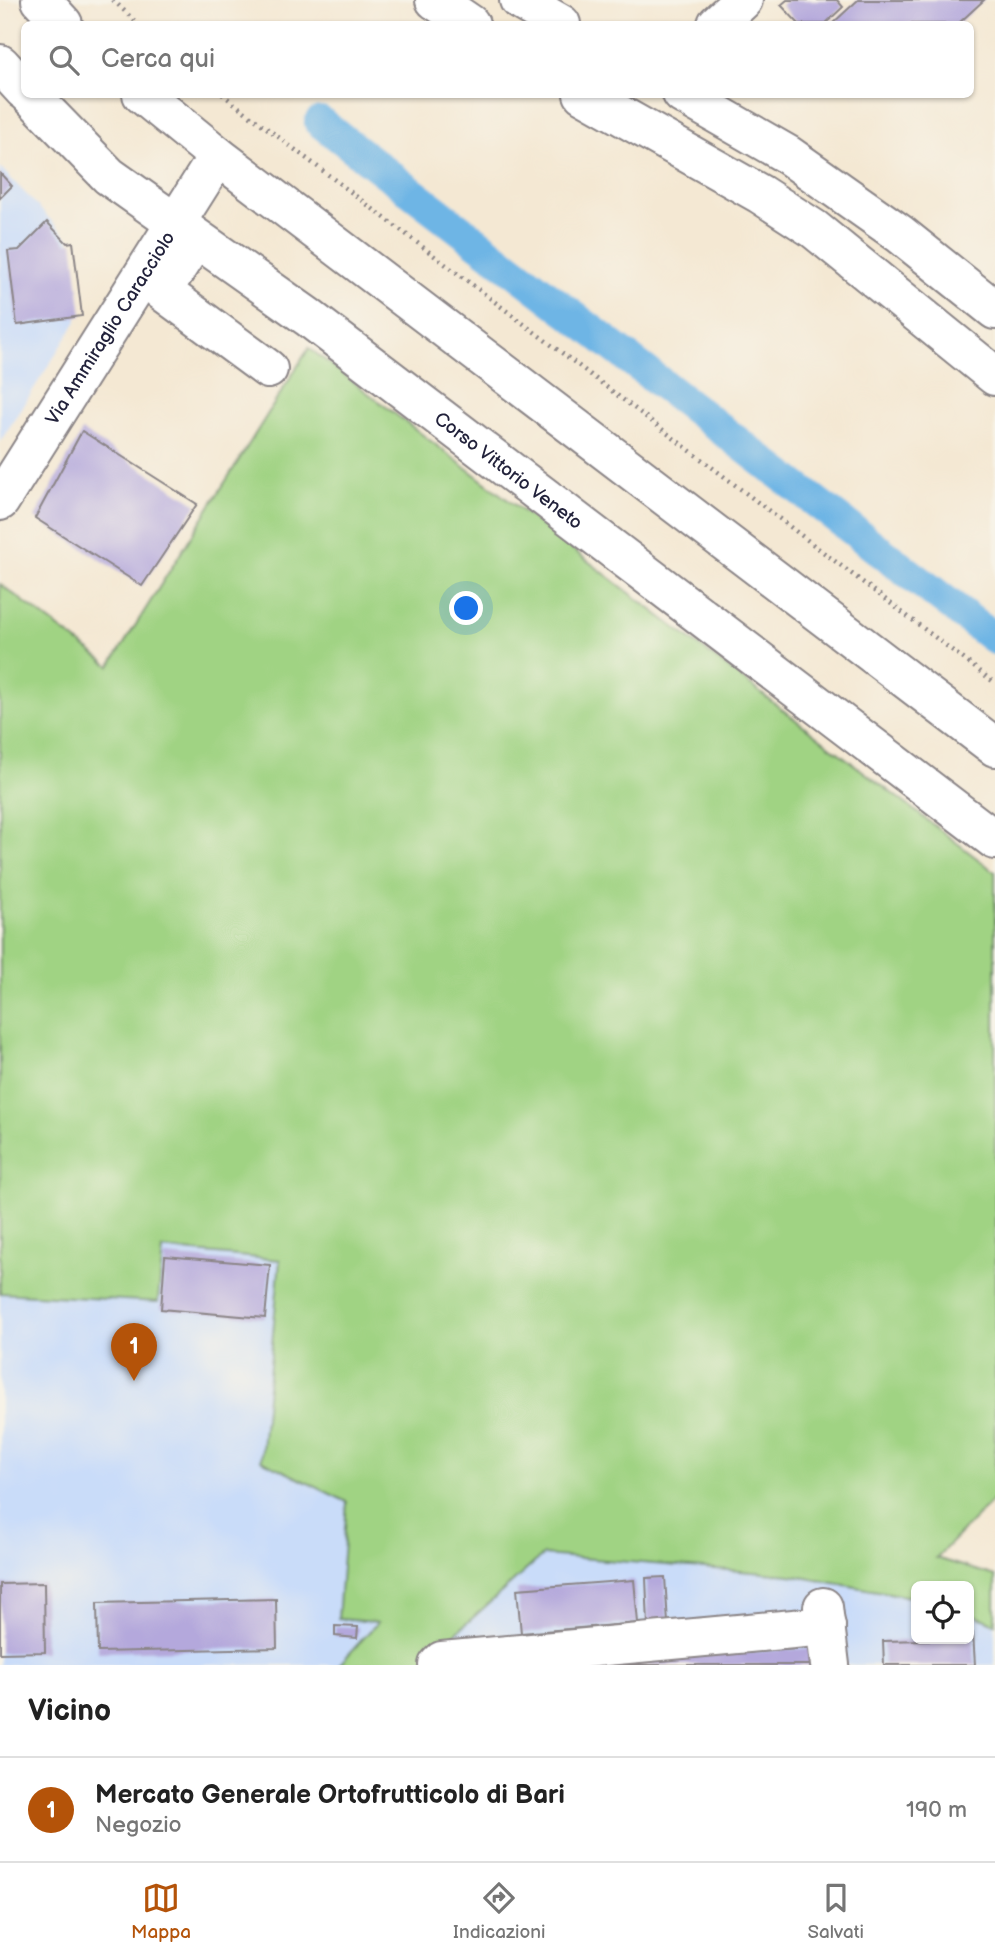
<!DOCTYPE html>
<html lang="it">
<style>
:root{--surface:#fff;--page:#f2f2f2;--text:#222;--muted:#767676;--line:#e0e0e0;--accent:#b45309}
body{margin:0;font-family:"Balsamiq Sans",sans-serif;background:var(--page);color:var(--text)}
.controls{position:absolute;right:21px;bottom:21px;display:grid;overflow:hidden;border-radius:10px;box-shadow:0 2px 5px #0004}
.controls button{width:63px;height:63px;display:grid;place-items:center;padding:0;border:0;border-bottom:2px solid var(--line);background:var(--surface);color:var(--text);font:35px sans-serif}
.you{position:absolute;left:467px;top:609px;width:24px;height:24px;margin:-18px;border:5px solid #fff;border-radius:50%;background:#1a73e8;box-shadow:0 0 0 10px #1a73e833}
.badge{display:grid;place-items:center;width:46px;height:46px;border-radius:50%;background:var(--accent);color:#fff;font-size:23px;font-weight:700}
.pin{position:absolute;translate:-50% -58px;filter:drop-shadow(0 2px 4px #0008)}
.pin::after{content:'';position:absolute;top:37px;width:24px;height:21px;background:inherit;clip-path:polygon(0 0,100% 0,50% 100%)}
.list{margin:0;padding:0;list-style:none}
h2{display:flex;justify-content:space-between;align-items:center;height:91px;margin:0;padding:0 28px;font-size:30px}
h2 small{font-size:23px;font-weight:400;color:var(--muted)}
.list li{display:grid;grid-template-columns:46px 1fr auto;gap:21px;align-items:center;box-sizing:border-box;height:105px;padding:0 28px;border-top:2px solid var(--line)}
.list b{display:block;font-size:26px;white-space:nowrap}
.list p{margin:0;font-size:23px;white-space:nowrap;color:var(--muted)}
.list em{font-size:23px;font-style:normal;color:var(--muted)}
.icon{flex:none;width:38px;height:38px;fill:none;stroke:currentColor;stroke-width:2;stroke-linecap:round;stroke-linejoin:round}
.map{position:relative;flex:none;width:995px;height:1665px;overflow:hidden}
.search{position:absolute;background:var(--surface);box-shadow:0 2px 5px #0004;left:21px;right:21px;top:21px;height:77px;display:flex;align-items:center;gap:18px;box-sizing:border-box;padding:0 24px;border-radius:10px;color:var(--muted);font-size:26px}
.sheet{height:196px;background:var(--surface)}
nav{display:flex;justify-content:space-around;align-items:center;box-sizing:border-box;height:98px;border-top:2px solid var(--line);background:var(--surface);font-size:19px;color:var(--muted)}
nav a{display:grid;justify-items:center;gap:4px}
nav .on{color:var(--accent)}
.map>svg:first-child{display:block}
</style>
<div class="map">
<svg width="995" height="1665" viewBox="0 0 995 1665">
<rect width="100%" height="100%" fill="#f7f3e8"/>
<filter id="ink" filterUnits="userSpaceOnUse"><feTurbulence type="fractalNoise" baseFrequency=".0143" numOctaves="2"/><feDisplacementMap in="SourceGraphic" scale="14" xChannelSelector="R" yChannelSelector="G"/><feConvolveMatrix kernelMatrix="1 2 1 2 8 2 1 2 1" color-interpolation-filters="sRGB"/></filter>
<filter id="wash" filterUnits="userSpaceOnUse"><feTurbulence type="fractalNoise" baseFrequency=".00686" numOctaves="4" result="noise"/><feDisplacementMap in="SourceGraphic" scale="28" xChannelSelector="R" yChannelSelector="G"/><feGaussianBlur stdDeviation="1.57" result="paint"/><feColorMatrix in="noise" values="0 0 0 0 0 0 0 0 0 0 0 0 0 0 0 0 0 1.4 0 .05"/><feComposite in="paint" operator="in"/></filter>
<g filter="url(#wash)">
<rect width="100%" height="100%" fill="#f4e8d3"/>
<g fill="#c9dcf9">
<path d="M0 167 69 239 77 321 0 442Z"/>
<path d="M162 1249 281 1260 261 1460 347 1502 338 1618 379 1621 339 1665H0V1293L157 1302Z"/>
<path d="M542 1555 790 1575 916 1598V1639H969V1613L995 1624V1665H420Z"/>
</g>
<path fill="#a0d383" stroke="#617a5f" stroke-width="2" d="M309 348 995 872V1498L936 1558 995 1576V1624L969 1613V1586H916V1598L790 1575 543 1555 420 1665H339L378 1622 338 1619 347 1502 261 1460 280 1260 163 1249 158 1302 0 1293V584L110 666Z"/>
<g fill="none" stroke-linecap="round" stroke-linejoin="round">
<path stroke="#6eb5e5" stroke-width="32" d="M320 122 995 639"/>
</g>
<g id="blocks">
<g fill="#b4a8dc">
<path d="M787 0H837L843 7 825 24H799L781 5Z"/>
<path d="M858 0H984L958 24H832Z"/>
<path d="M0 173 12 186 0 198Z"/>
<path d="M47 222 67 243 73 242 82 316 17 325 8 251 19 250Z"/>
<path d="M82 431 197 504 142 586 35 518Z"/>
<path d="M165 1256 270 1265 265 1318 161 1309Z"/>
<path d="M665 1577 668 1623 648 1625 646 1578Z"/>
<path d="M634 1580 638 1623 521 1633 517 1589Z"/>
<path d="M44 1583 45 1652 0 1653V1584Z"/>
<path d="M276 1599 277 1648 98 1652 97 1603Z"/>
<path d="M335 1626 358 1627 357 1638 335 1636Z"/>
<path d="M969 1633H973L975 1665H884L883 1641 969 1639Z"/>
<path d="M811 1648 812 1665H590L666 1658Z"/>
</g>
</g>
</g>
<g filter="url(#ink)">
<use href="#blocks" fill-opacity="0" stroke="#8b8587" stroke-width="2"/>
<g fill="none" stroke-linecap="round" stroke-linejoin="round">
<g stroke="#8b8587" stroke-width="42">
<g id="minor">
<path d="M435 0 470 24"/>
<path d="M519 0 561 24"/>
<path d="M717 24 743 0"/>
<path d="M0 64 24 90"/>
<path id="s1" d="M29 94 109 176 308 317 995 840"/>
<path d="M583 94 760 194 814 229 995 376"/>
<path d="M682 94 788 155 900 234 995 310"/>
<path d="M190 248 162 291 268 369"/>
<path id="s2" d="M0 501 218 156"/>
<path d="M823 1607 830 1665"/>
<path d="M438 1665 442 1661 826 1626"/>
</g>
</g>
<g stroke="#8b8587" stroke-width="42">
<g id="major">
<path d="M41 0 63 24"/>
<path d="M142 94 218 156 995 747"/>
</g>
</g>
<g stroke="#8b8587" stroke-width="4.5" stroke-dasharray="2 5" stroke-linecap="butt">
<path d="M113 0 138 24"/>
<path d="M222 94 995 683"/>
</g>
<use href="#minor" stroke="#fff" stroke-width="38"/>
<use href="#major" stroke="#fff" stroke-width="38"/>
</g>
</g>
<g text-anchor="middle" stroke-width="6" stroke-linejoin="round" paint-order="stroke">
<g font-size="19" fill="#22223b" stroke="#f7f3e8">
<text dy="7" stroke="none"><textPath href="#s2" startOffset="205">Via Ammiraglio Caracciolo</textPath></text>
<text dy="7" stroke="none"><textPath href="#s1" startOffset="611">Corso Vittorio Veneto</textPath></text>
</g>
</g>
</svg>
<div class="controls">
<button><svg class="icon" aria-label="locate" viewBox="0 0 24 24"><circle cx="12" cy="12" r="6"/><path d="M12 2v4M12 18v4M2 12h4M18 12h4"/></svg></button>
</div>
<div class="you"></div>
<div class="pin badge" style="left:134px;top:1381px">1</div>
<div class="search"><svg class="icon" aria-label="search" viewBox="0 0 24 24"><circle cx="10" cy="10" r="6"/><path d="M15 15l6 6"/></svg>Cerca qui</div>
</div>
<section class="sheet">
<h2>Vicino<small></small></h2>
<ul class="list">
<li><span class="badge">1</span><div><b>Mercato Generale Ortofrutticolo di Bari</b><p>Negozio</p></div><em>190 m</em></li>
</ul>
</section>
<nav>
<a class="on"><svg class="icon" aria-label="map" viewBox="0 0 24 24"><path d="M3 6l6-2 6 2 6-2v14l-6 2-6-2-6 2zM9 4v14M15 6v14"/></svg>Mappa</a>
<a><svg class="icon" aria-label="directions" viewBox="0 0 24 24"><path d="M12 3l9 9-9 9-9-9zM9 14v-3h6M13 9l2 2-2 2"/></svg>Indicazioni</a>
<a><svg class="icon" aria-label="saved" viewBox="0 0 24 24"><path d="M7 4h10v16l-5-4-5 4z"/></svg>Salvati</a>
</nav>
